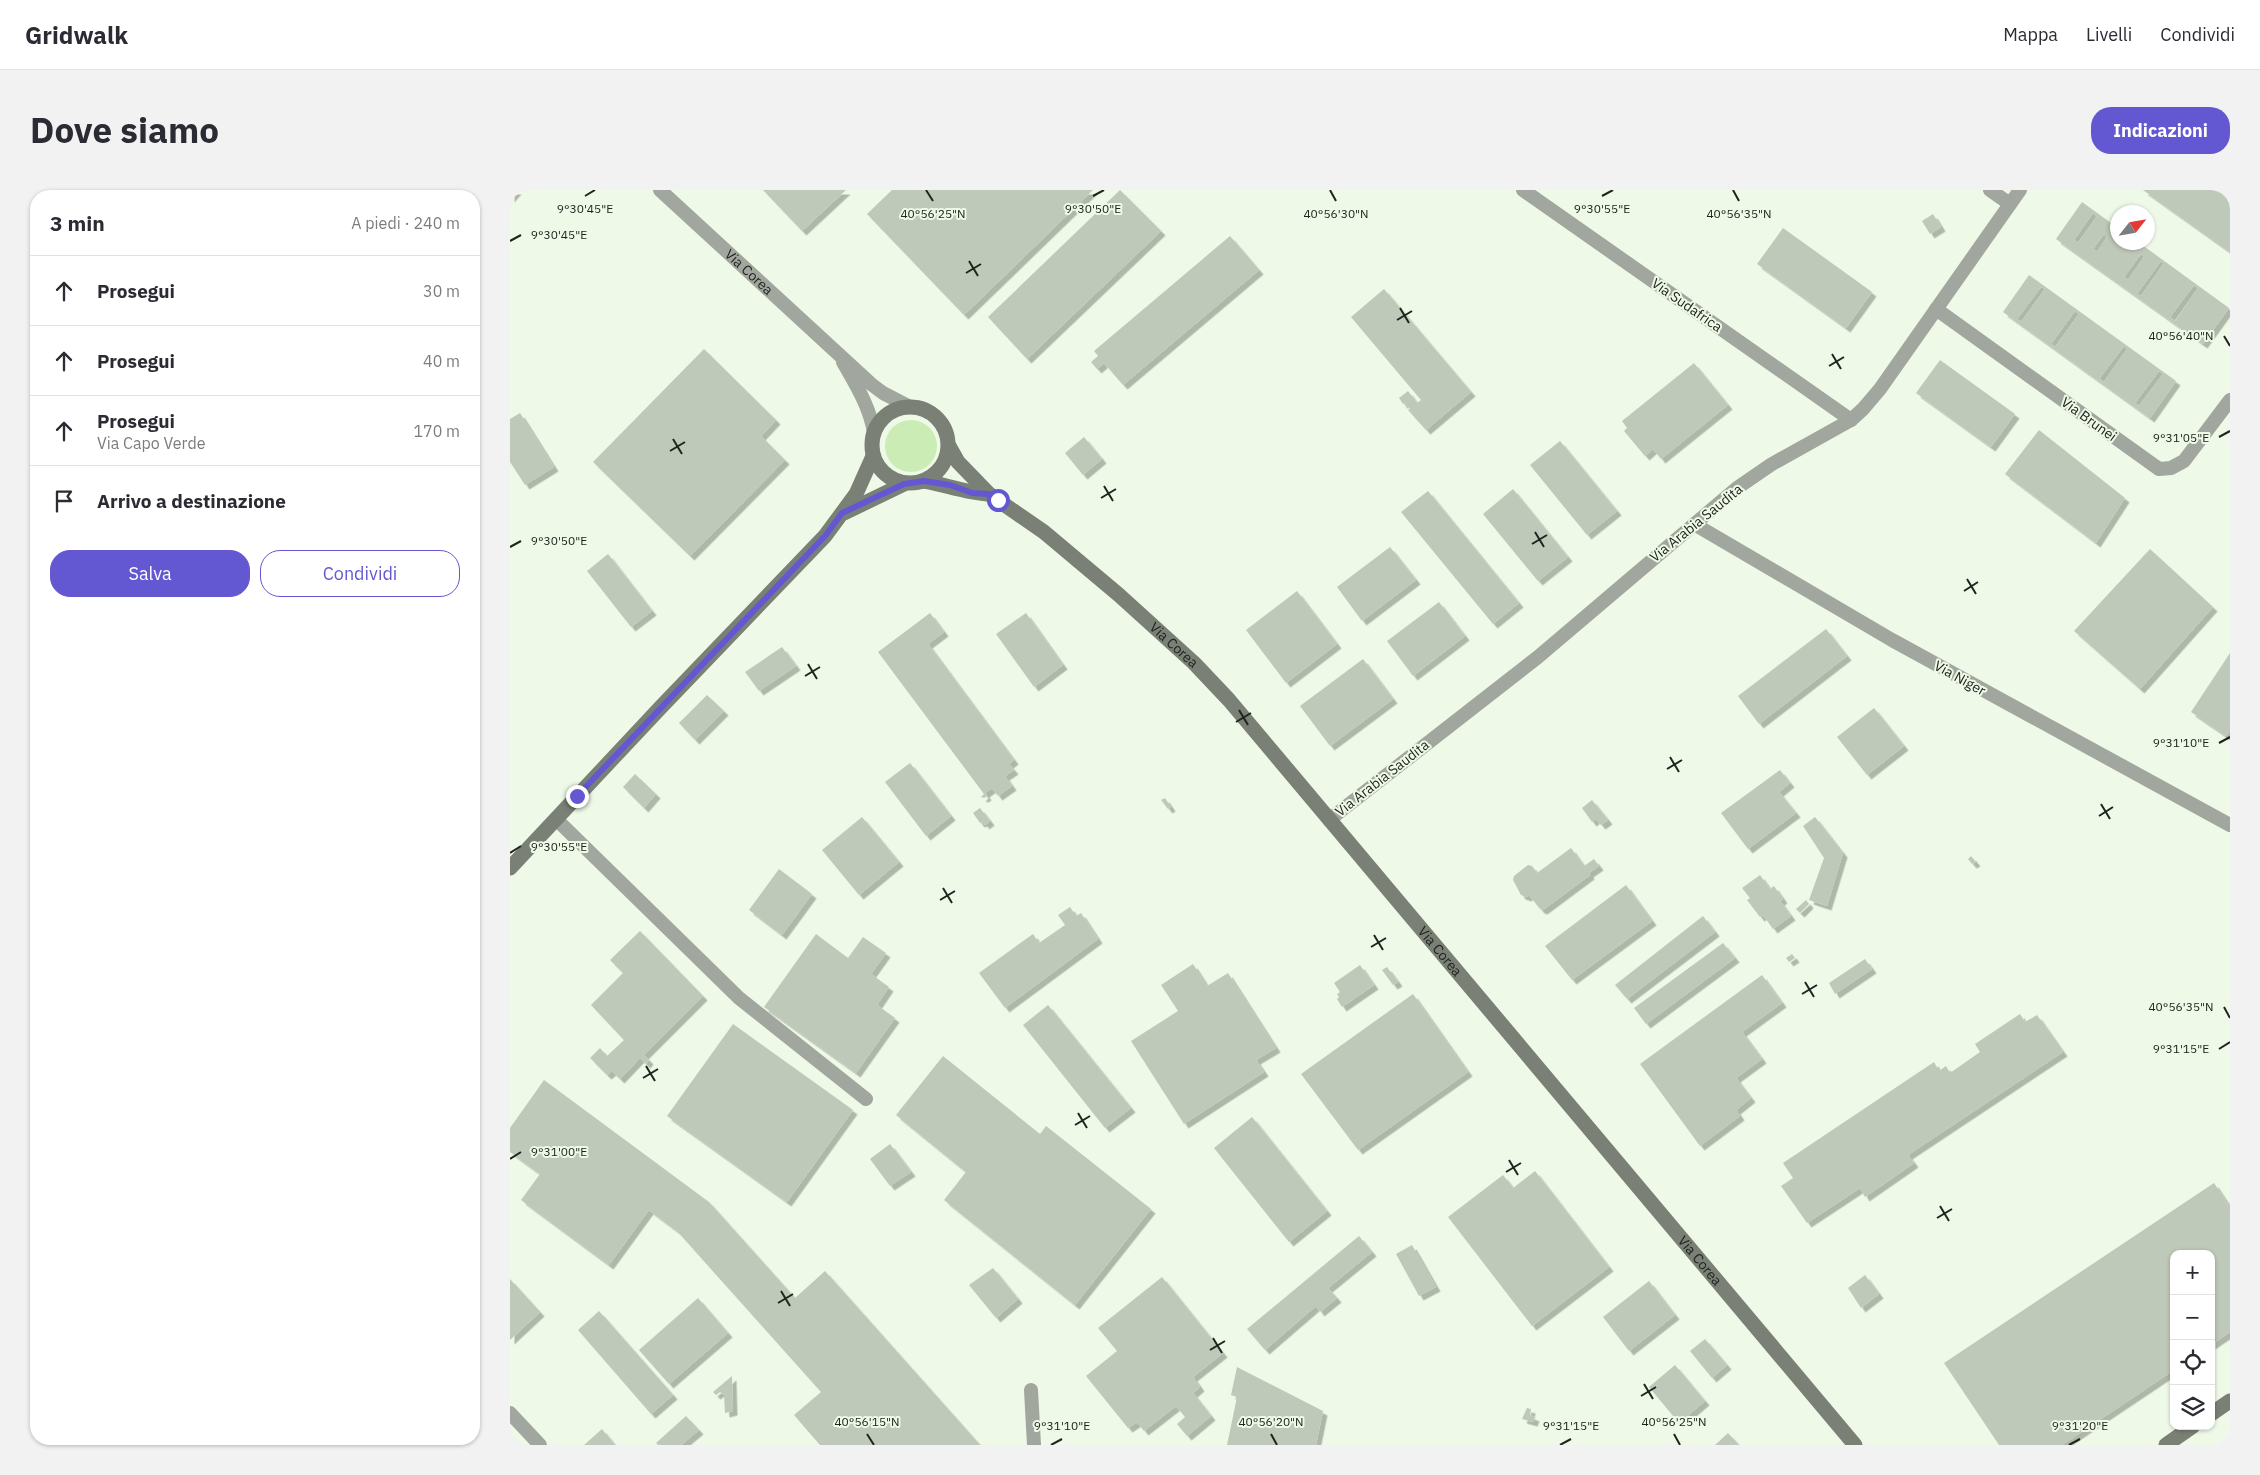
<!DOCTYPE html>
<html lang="it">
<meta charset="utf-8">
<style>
:root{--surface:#fff;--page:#f2f2f3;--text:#2b2b33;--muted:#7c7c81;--line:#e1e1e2;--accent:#6358d1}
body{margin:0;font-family:"IBM Plex Sans",sans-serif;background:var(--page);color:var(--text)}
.controls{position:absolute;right:15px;bottom:15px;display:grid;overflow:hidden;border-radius:10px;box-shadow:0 1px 4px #0004}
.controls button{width:45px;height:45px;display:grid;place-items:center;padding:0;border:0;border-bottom:1px solid var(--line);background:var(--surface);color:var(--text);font:25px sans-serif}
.compass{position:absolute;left:1600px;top:15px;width:45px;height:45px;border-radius:50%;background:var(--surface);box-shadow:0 1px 4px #0004;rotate:59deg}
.stop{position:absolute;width:15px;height:15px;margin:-11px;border:4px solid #6358d1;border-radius:50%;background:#fff}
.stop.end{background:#6358d1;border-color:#fff;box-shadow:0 1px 5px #0008}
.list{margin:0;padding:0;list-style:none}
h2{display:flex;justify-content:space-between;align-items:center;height:65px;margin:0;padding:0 20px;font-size:21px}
h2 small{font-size:16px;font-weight:400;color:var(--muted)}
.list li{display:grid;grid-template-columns:32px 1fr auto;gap:15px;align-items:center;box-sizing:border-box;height:70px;padding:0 20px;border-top:1px solid var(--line)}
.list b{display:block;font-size:19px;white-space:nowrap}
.list p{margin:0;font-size:16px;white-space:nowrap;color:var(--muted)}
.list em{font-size:16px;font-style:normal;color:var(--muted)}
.actions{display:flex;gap:10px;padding:15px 20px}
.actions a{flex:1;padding:11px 0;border:1px solid var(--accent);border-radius:20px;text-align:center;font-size:18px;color:var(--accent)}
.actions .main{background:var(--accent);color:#fff}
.icon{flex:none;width:28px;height:28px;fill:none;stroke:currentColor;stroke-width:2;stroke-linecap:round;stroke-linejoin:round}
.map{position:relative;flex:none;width:1720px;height:1255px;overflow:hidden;border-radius:20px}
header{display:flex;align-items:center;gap:30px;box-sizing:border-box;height:70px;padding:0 25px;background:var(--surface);border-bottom:1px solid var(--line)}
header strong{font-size:24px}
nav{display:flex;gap:28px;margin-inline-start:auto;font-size:18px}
.intro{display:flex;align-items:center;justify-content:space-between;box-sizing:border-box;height:120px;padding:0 30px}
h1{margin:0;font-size:35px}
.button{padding:12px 22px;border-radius:20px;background:var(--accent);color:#fff;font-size:18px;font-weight:700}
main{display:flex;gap:30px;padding:0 30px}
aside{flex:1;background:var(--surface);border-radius:20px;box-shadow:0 1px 4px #0004}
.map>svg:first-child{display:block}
</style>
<header>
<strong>Gridwalk</strong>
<nav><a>Mappa</a><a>Livelli</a><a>Condividi</a></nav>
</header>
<div class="intro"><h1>Dove siamo</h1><a class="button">Indicazioni</a></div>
<main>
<aside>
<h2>3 min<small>A piedi · 240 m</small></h2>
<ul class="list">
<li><svg class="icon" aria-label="ahead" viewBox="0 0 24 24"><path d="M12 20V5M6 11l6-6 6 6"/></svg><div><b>Prosegui</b></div><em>30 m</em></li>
<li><svg class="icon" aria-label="ahead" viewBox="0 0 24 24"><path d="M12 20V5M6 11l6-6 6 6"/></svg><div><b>Prosegui</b></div><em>40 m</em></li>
<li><svg class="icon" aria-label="ahead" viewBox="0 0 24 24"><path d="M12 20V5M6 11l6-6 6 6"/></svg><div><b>Prosegui</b><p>Via Capo Verde</p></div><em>170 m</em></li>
<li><svg class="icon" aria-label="arrive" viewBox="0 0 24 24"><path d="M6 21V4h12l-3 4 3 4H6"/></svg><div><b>Arrivo a destinazione</b></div></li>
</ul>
<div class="actions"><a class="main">Salva</a><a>Condividi</a></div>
</aside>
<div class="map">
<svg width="1720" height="1255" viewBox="0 0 1720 1255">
<defs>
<filter id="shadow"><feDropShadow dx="4.5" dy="4.5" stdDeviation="0" flood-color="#0004"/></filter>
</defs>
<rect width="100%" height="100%" fill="#eef9e7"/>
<circle fill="#cbecb5" cx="401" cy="256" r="26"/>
<g fill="#bfc9b9" fill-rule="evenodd" filter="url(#shadow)">
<path d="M0 0H7L0 8Z"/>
<path d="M253 0H336L292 41Z"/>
<path d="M382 0H583L454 125 357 24Z"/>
<path d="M610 0 651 41 517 169 478 127Z"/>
<path d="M1633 0H1710L1720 7V62Z"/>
<path d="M1572 12 1608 38V52H1628L1719 118 1693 154 1546 49ZM1583 23 1587 26 1568 53 1564 50ZM1594 44 1597 47 1587 62 1583 59ZM1631 64 1634 67 1618 90 1614 87ZM1651 71 1654 73 1631 106 1627 104ZM1684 95 1688 98 1665 131 1660 127Z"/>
<path d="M1423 24 1431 37 1420 44 1412 31Z"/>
<path d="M1273 38 1362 102 1336 138 1247 74Z"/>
<path d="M720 46 749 80 613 195 594 173 587 179 581 172 588 166 584 161Z"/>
<path d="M1519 85 1666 191 1640 228 1493 122ZM1531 97 1535 99 1511 132 1507 129ZM1565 121 1569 124 1545 157 1541 154ZM1614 156 1617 159 1594 192 1589 189ZM1649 181 1653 184 1629 216 1625 213Z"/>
<path d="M874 99 961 202 916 240 898 220 900 219 895 213 893 214 889 208 898 201 907 213 911 210 841 127Z"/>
<path d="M194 159 266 230 251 246 275 270 180 366 83 272Z"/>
<path d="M1430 170 1505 224 1481 257 1406 203Z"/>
<path d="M1184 173 1218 215 1151 269 1143 259 1135 266 1114 241 1117 238 1112 231Z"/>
<path d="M10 223 44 277 15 295 0 272V229Z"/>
<path d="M1529 240 1615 308 1586 353 1495 284Z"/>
<path d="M574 247 592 269 573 285 555 263Z"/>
<path d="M1050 251 1107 321 1077 345 1020 275Z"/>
<path d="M1003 299 1058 367 1028 391 973 324Z"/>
<path d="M918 301 1009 413 983 434 891 322Z"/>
<path d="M880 357 906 390 852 431 827 397Z"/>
<path d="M1640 359 1703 417 1630 499 1564 441Z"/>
<path d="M98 364 142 421 121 437 77 381Z"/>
<path d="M787 401 827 454 776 493 736 440Z"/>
<path d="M929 412 955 446 903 486 877 451Z"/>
<path d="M420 423 434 442 418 454 504 570 499 574 504 580 495 586 502 596 488 606 482 598 475 603 477 606 474 608 471 607 474 604 368 462Z"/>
<path d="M516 423 553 475 524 497 486 444Z"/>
<path d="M1316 439 1337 466 1249 534 1228 506Z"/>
<path d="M272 457 286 476 249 501 235 482Z"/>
<path d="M1720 463V541L1716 546 1681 522Z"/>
<path d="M853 469 883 509 820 556 790 516Z"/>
<path d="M197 505 214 521 185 550 169 533Z"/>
<path d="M1364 518 1394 556 1357 585 1327 547Z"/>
<path d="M400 573 441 626 416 646 375 592Z"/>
<path d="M1270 580 1280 593 1269 602 1286 623 1238 659 1211 623Z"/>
<path d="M125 584 146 604 134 618 113 597Z"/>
<path d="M655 608 661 617 658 619 651 610Z"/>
<path d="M1082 610 1098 630 1091 635 1086 629 1082 632 1072 618Z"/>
<path d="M470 618 480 631 475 635 473 632 470 633 463 623Z"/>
<path d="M352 627 389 672 349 705 312 660Z"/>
<path d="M1305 627 1333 663 1317 716 1299 710 1314 668 1293 636Z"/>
<path d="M1061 658 1074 676 1084 669 1089 676 1079 683 1080 685 1033 720 1030 719 1019 705 1017 707 1011 705 1003 690 1004 686 1018 675 1022 676 1027 683Z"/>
<path d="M1461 666 1466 672 1462 674 1458 669Z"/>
<path d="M269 679 302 704 272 745 239 720Z"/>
<path d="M1250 685 1260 699 1264 696 1273 709 1270 711 1281 726 1263 739 1253 725 1250 727 1237 710 1240 708 1232 698Z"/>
<path d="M1116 695 1142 731 1062 790 1035 756Z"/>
<path d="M1296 710 1299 714 1290 723 1286 719Z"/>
<path d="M560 717 566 726 571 723 588 749 495 818 469 783 523 744 529 753 555 735 548 725Z"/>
<path d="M1193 726 1205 742 1117 809 1105 795Z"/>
<path d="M130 741 193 806 134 865 139 870 136 874 130 868 110 889 102 881 97 885 80 868 90 858 97 866 114 850 81 815 113 783 100 770Z"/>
<path d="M306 744 338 768 353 747 376 763 361 784 379 797 367 815 385 828 346 883 254 817Z"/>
<path d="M1213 753 1225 768 1136 834 1124 818Z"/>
<path d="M1282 764 1285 768 1279 772 1276 768Z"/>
<path d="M1355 769 1362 779 1325 804 1319 793Z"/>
<path d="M683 774 697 796 718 783 766 858 746 870 754 882 674 934 621 851 668 821 651 795Z"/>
<path d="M850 775 864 795 832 817 827 809 829 807 827 804 830 802 824 793Z"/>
<path d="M877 777 888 792 883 795 872 780Z"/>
<path d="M1252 785 1272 813 1232 842 1252 869 1226 888 1241 908 1226 920 1230 926 1190 956 1130 874Z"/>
<path d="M903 804 958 882 848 960 791 884Z"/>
<path d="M538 815 621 918 595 938 513 835Z"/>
<path d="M1510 824 1515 832 1527 825 1553 862 1398 965 1404 973 1355 1007 1350 998 1297 1033 1271 996 1283 988 1273 973 1424 872 1429 881 1436 876 1440 883 1470 862 1465 854Z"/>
<path d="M223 834 343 920 277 1012 157 926Z"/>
<path d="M433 866 530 944 536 936 641 1019 565 1115 434 1010 456 982 386 925Z"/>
<path d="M34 890 199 1012 285 1108 315 1081 470 1255H310L284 1225 311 1202 167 1041 139 1020 99 1075 11 1010 30 984 0 962V938Z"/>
<path d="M742 927 817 1021 779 1052 704 958Z"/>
<path d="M380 954 401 982 380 996 360 969Z"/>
<path d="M1025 981 1099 1077 1022 1136 938 1027 993 985 1003 998Z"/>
<path d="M1704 993 1720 1017V1142L1701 1155V1064H1664V1180L1552 1255H1489L1434 1173Z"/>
<path d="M849 1046 862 1062 818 1098 827 1108 810 1122 806 1116 755 1160 737 1139Z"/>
<path d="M902 1055 926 1097 909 1106 886 1064Z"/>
<path d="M483 1078 508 1109 486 1128 459 1095Z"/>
<path d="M1355 1085 1369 1104 1351 1118 1338 1098Z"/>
<path d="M652 1087 713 1163 683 1187 690 1197 683 1203 701 1226 677 1246 667 1234 675 1227 666 1216 634 1241 627 1232 618 1238 576 1186 607 1161 588 1138Z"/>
<path d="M0 1089 30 1122 0 1150Z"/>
<path d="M1139 1091 1165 1125 1119 1161 1093 1127Z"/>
<path d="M188 1108 218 1143 159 1194 129 1160Z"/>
<path d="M89 1121 163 1205 141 1224 68 1140Z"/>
<path d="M1195 1149 1217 1175 1202 1188 1180 1161Z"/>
<path d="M1165 1175 1195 1211 1169 1233 1139 1197Z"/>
<path d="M727 1177 813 1221 806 1255H717L727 1207 721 1205Z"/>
<path d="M222 1186 223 1221 215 1223 214 1205 210 1202 206 1205 203 1202Z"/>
<path d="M1017 1218 1021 1219 1020 1225 1025 1227 1023 1232 1012 1229Z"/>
<path d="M176 1226 189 1240 171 1255H148L146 1253Z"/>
<path d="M92 1239 105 1255H74Z"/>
<path d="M1218 1243 1229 1255H1205Z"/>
</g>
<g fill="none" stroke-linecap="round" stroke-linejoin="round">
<g stroke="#a1a69e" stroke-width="14">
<path id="s1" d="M150 0 361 194 373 203 400 217"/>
<path d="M1013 0 1341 230"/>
<path d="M1480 0 1500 14"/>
<path d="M1426 119 1649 279 1661 278 1674 271 1720 210"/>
<path d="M333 172C346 195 360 217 364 243"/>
<path d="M1184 334 1382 450 1720 635"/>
<path d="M47 630 229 808 356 909"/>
<path d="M819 630 1028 467 1227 298 1262 274 1341 230 1353 219 1370 199 1510 0"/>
<path d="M521 1200 524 1255"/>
<path d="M0 1223 30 1255"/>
</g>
<g stroke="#7a8075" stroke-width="15">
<circle cx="400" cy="255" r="38"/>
<path id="s2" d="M439 256 448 272 479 304 534 342 609 405 684 473 719 510 1345 1255"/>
<path d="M414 291C436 295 457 303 479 304"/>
<path d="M334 323 394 294"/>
<path d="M0 678 150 518 315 346 346 304 363 266"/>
<path d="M1701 1224 1720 1211"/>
<path d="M1656 1255 1683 1236"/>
</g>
</g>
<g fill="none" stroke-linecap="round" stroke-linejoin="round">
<path stroke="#6358d1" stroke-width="6" d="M67 606 315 346 332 323 394 294 414 291 440 295 462 303 479 304 488 310"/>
</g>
<path fill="none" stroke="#20241e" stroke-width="2" d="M416 0 423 11M820 0 826 11M1223 0 1229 11M75 6 85 0M583 6 594 0M1092 6 1103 0M0 51 11 45M459 71 468 86M456 83 471 74M890 118 899 133M887 130 902 121M1714 146 1720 156M1322 164 1331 179M1319 176 1334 167M1709 247 1720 241M163 249 172 264M160 261 175 252M594 296 603 311M591 308 606 299M1025 342 1034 357M1022 354 1037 345M0 357 11 351M1457 389 1466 404M1454 401 1468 392M298 474 307 489M295 486 310 477M729 520 738 535M726 532 741 523M1709 553 1720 547M1160 567 1169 582M1157 579 1172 570M1591 614 1600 629M1589 626 1603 617M0 663 11 656M433 698 442 713M430 710 445 701M864 745 873 760M861 757 876 748M1295 792 1304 807M1292 804 1307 795M1714 817 1720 828M1709 859 1720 852M136 876 145 891M133 888 148 879M568 923 577 938M565 935 580 926M0 969 11 962M999 970 1008 985M996 982 1011 973M1430 1016 1439 1031M1427 1028 1442 1019M271 1101 280 1116M268 1113 283 1104M703 1148 712 1163M700 1160 715 1151M1134 1194 1143 1209M1131 1206 1146 1197M357 1244 364 1255M761 1244 767 1255M1164 1244 1170 1255M541 1255 552 1249M1050 1255 1061 1249M1559 1255 1570 1249"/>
<g text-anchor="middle" stroke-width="4" stroke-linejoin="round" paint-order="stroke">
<g font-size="14" fill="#20241e" stroke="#eef9e7">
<text dy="5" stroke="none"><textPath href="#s1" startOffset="121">Via Corea</textPath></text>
<text transform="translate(1177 115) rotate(35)" y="5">Via Sudafrica</text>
<text transform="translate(1579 229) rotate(36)" y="5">Via Brunei</text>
<text transform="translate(1186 333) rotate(-39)" y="5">Via Arabia Saudita</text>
<text dy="5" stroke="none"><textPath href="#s2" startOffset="302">Via Corea</textPath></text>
<text transform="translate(1450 488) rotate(29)" y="5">Via Niger</text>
<text transform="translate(872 588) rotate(-38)" y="5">Via Arabia Saudita</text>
<text dy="5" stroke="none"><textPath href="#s2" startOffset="708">Via Corea</textPath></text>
<text dy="5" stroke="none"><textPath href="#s2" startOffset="1112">Via Corea</textPath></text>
</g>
</g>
<g font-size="12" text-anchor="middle" fill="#20241e" stroke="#eef9e7" stroke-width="4" stroke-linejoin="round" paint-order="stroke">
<text x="75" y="23">9°30'45"E</text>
<text x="583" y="23">9°30'50"E</text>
<text x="1092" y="23">9°30'55"E</text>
<text x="423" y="28">40°56'25"N</text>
<text x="826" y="28">40°56'30"N</text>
<text x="1229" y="28">40°56'35"N</text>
<text x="49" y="49">9°30'45"E</text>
<text x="1671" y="150">40°56'40"N</text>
<text x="1671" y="252">9°31'05"E</text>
<text x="49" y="355">9°30'50"E</text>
<text x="1671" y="557">9°31'10"E</text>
<text x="49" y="661">9°30'55"E</text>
<text x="1671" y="821">40°56'35"N</text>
<text x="1671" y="863">9°31'15"E</text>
<text x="49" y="966">9°31'00"E</text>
<text x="357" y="1236">40°56'15"N</text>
<text x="761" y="1236">40°56'20"N</text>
<text x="1164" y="1236">40°56'25"N</text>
<text x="552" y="1240">9°31'10"E</text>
<text x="1061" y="1240">9°31'15"E</text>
<text x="1570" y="1240">9°31'20"E</text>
</g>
</svg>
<div class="controls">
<button>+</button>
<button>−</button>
<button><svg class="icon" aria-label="locate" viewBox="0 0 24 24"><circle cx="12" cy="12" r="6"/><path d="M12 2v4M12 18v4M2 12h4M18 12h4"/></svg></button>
<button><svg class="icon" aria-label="layers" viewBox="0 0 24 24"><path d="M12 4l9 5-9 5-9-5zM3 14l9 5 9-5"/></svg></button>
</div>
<svg class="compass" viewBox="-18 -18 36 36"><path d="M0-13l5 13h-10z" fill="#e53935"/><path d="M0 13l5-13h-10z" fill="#7c7c81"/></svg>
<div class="stop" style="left:488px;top:310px"></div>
<div class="stop end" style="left:67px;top:606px"></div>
</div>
</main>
